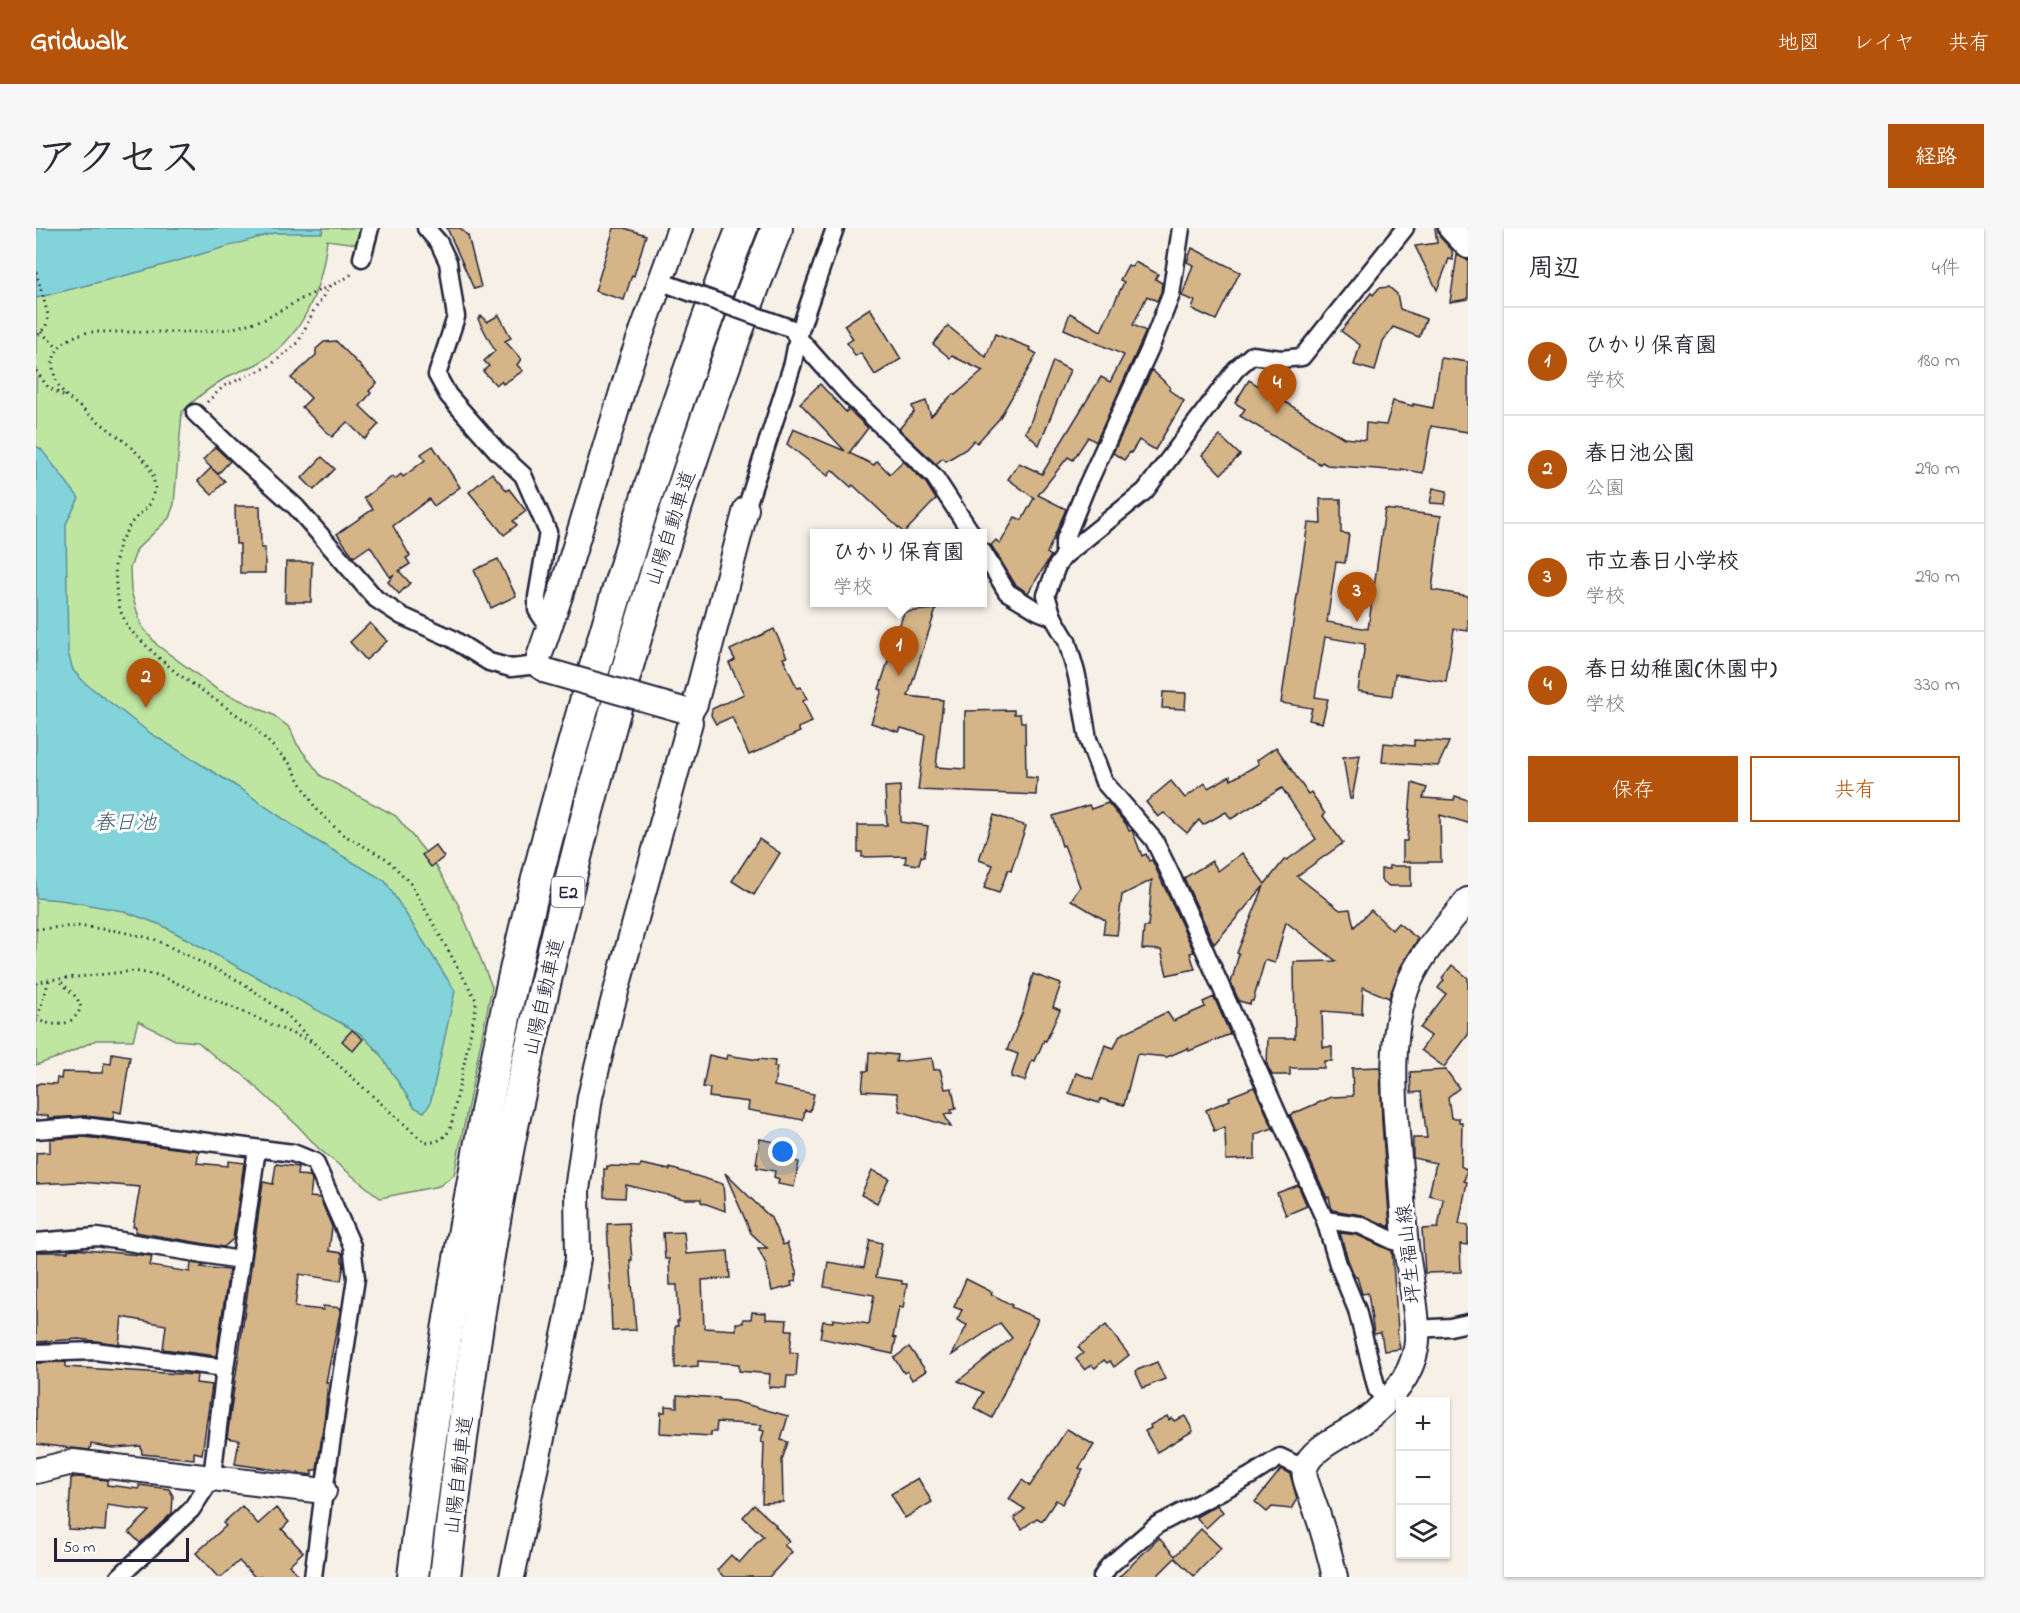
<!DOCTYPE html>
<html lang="ja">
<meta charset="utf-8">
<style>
:root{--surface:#fff;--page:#f7f7f7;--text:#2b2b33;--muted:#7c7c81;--line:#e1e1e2;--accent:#b45309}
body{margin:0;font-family:"Indie Flower","Klee One",sans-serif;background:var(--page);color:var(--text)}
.controls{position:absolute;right:18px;bottom:18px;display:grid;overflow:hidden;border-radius:0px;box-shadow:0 2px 4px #0004}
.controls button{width:54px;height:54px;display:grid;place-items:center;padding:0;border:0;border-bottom:2px solid var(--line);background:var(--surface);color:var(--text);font:30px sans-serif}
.scale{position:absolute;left:18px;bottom:15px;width:135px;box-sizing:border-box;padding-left:6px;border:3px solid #22223b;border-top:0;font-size:16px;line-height:21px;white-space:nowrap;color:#22223b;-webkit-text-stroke:4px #fff;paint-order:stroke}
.you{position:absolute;left:747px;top:924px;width:21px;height:21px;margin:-15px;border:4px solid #fff;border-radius:50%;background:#1a73e8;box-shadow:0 0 0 9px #1a73e833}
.badge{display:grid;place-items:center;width:39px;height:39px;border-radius:50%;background:var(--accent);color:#fff;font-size:20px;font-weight:700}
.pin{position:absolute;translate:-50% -50px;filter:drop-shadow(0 2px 3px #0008)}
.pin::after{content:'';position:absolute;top:32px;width:21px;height:18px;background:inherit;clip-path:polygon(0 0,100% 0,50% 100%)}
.popup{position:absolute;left:774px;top:301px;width:177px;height:78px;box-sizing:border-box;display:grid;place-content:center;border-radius:0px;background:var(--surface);filter:drop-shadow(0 2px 4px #0005);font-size:20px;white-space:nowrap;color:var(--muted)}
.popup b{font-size:22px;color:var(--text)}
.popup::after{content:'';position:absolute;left:50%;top:100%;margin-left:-12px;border:12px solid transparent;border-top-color:var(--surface)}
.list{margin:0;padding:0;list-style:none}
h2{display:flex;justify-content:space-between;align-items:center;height:78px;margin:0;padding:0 24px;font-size:26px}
h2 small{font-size:20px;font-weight:400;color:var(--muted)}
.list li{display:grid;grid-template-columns:39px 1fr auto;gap:18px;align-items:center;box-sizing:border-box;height:108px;padding:0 24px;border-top:2px solid var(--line)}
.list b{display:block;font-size:22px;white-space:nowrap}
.list p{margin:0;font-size:20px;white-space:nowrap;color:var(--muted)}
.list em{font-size:20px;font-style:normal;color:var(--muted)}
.actions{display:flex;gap:12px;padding:18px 24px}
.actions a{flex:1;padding:14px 0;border:2px solid var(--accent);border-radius:0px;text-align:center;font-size:21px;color:var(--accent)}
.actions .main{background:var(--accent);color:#fff}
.icon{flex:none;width:33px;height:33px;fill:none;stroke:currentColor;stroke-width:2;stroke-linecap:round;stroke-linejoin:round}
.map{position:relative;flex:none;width:1432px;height:1349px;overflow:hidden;border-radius:0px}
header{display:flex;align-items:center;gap:36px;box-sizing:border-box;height:84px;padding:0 30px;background:var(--accent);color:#fff}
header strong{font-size:28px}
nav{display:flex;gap:33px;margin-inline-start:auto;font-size:21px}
.intro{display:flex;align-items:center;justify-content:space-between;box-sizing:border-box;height:144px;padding:0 36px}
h1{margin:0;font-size:42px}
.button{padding:15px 27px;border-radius:0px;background:var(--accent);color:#fff;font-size:21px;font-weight:700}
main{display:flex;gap:36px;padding:0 36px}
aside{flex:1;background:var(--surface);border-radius:0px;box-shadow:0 2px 4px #0004}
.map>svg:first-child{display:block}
</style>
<header>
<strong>Gridwalk</strong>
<nav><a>地図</a><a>レイヤ</a><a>共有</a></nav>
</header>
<div class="intro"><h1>アクセス</h1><a class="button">経路</a></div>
<main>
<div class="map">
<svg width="1432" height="1349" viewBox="0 0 1432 1349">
<rect width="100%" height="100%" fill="#f7f0e7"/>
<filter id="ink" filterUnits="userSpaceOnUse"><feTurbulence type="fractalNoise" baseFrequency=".0167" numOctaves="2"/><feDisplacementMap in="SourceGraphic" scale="12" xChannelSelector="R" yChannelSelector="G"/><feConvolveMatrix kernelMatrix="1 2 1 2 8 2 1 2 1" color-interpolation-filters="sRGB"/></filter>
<g filter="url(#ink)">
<path fill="#bfe6a1" stroke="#70846e" stroke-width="1.5" d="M0 0H324L321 16 291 12C286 62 266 113 219 137 211 141 201 144 193 148 175 158 161 169 146 184L138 276 133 290 101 321 94 340 95 363 105 397 121 417 182 462 237 487 254 500 261 516 285 548 360 588 399 636 422 676 436 709 456 759 418 947 403 958 344 970 283 921 263 899 206 846 183 832 162 814 139 812 102 793 97 812H60L26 828 0 837Z"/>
<g fill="#83d4da" stroke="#5c8d9a" stroke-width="1.5">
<path d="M0 0H287L286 5H238L107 43 0 70Z"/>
<path d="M0 218 5 221 43 270 30 296 32 425 37 442 49 455 114 505 200 558 271 607 349 653 419 763 394 876 388 884 378 879 344 826 325 806 125 697 87 683 25 672 0 670Z"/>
</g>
<g fill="#d5b588" stroke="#22223b" stroke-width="1.5">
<path d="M411 0H424L432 8 445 59 438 61Z"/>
<path d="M578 0H588L610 7 598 48 596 47 588 72 559 63Z"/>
<path d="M1399 0H1401L1404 9 1416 22 1417 32 1413 31 1401 62 1379 18 1401 15Z"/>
<path d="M1156 20 1204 44 1180 92 1156 81 1159 73 1146 68 1157 37 1151 34Z"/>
<path d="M1421 27 1432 32V71L1414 74Z"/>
<path d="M1099 34 1122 46 1119 51 1126 55 1125 64 1121 73 1111 68 1097 97 1110 103 1060 214 1052 209 1037 232 1032 229 1002 267 1030 281 1011 325 1015 328 992 365 979 356 955 317 960 312 964 316 979 289 986 292 998 270 972 251 983 235 1006 246 1065 149 1074 154 1088 127 1028 101 1034 85 1065 103 1088 54 1084 52 1092 37 1096 39Z"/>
<path d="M1353 59 1361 66 1364 81 1390 91 1383 109 1357 99 1347 113 1339 143 1318 137 1324 117 1305 103 1335 65 1337 67 1343 60Z"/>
<path d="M834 80 865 131 839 147 825 125 819 128 811 115 817 111 808 97Z"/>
<path d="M463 87 475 110 469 113 485 131 481 137 487 143 467 156 465 153 460 157 447 143 453 138 448 133 459 123 442 91 445 88 451 94Z"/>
<path d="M912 98 950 129 959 106 995 120 994 122 1001 126 963 191 941 215 938 212 930 221 910 233 907 230 900 236 863 201 878 184 876 178 890 173 895 188 917 166 919 167 947 143 916 128 914 130 897 116Z"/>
<path d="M300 113 341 155 333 163 335 165 324 178 343 196 329 211 311 194 296 209 266 179 275 170 255 150 280 127V121L288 114Z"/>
<path d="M1405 130 1432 134V204L1395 198 1387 245 1365 241V243L1291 237 1286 234 1284 236 1204 188 1209 181 1199 175 1213 152 1308 210 1329 212 1330 195 1350 197 1357 173 1377 178V176L1397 180Z"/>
<path d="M1017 133 1034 142 1003 217 989 204 993 198Z"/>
<path d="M1116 142 1134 159 1133 162 1148 173 1119 222 1103 212 1095 225 1094 224 1088 232 1077 225Z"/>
<path d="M784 156 810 184 812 181 832 200 813 225 838 237 841 233 854 246 867 233 890 255 898 268 900 271 868 305 817 257 815 259 796 242 792 248 751 216 757 201 809 223 764 175Z"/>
<path d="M1184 208 1204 227 1185 246 1166 227Z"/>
<path d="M397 218 424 259 398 278 393 271 357 298 374 328 370 330 374 336 363 343 374 355 363 366 352 354 358 346 354 349 334 318 318 329 301 306 337 281 328 270 357 248 359 251 365 246 367 249 389 232 385 226Z"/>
<path d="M179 219 194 233 182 246 167 232Z"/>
<path d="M286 229 299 241 278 262 266 250Z"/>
<path d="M175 240 189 253 176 267 162 253Z"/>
<path d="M456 245 471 263 473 261 490 283 477 293 481 297 468 307 433 264Z"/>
<path d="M1397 260 1411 263 1409 276 1394 275Z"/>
<path d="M1284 271H1305V305L1313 306 1309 335 1300 334 1291 394 1332 401 1349 281 1405 288 1396 362 1432 368V403L1418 401 1410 454 1359 446 1356 468 1322 463 1329 416 1289 409 1279 469 1292 471 1286 495 1273 492 1276 480 1245 475 1272 295 1285 296Z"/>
<path d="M199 278H224L225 320H229V345H204V316H200Z"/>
<path d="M462 331 480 368 455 380 438 342Z"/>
<path d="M250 334H276L275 374H249Z"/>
<path d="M900 381 872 468 907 472 900 539 929 541V483L978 482V486H984L985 494H989L990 549 1001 550 1000 567 882 562 889 507 865 500 863 504 835 495 846 462 843 461 868 384Z"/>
<path d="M334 395 351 413 330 432 314 414Z"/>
<path d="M738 401 751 429 747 430 761 460 765 459 771 471 767 473 776 494 762 500 764 504 713 527 696 489 680 496 675 487 676 481 708 466 693 435 699 432 694 422Z"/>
<path d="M1127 464 1150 465 1149 481 1126 480Z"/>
<path d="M1378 512 1413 514 1402 538 1346 534 1348 515 1378 518Z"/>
<path d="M1240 519 1272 566 1275 564 1289 586 1287 588 1307 615 1261 648 1304 682 1314 681 1318 699 1335 682 1356 702 1362 695 1382 711 1365 738 1353 770 1327 759 1326 786 1286 783 1287 819H1296V833H1288V840H1254V847H1236L1231 837 1232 810H1259L1258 734 1300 733 1250 694 1239 735 1229 732 1217 773H1215L1214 776 1203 773 1195 755 1203 726 1201 725 1228 658 1178 716 1148 650 1176 633 1182 643 1206 625 1229 656 1249 631 1251 632 1280 611 1246 560 1195 591 1190 584 1167 597 1163 592 1151 605 1128 585 1122 589 1110 574 1135 553 1149 570 1169 555 1172 560 1194 548 1195 552 1223 536 1221 532Z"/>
<path d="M1324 527 1316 571H1314L1307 529Z"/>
<path d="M1376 555 1391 560 1387 570 1418 572 1419 568 1432 572V595L1404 587 1405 634H1367V613H1371Z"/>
<path d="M864 558 865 594 892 598 888 629 885 628 883 637 869 635 870 628 826 629V624H822V597H851L849 559Z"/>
<path d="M1072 575 1090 596 1093 603 1096 602 1106 628 1110 626 1113 633 1116 632 1158 724 1154 725 1159 741 1131 747 1125 722 1106 721 1108 699H1112L1116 652 1086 667 1081 707 1067 706 1069 692 1035 672 1044 659 1028 617 1026 618 1017 588 1053 577 1055 581Z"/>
<path d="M958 587 990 598 975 643 972 642 963 665 948 660 957 637 943 632Z"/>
<path d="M723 611 744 625 718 667 696 653Z"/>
<path d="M399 617 408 629 395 639 386 627Z"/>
<path d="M1353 638H1375V658H1353L1345 652V641H1354Z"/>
<path d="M1416 737 1432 750V807L1408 839 1385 822 1395 808 1384 800 1410 766 1402 760 1408 752 1406 750Z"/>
<path d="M997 746 1025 756 1017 779 1024 782 1010 813 1008 812 999 833 996 832 989 853 975 849 982 826 971 822 987 783Z"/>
<path d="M1178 769 1194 806 1153 823 1152 820 1131 829 1101 826 1088 877 1065 871 1063 875 1033 865 1040 845 1057 851 1069 817 1078 820 1084 807 1131 784 1137 793 1169 779 1167 774Z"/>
<path d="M316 802 327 811 317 823 306 813Z"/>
<path d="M833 824 861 827 860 834 896 830 898 842 904 841 909 861 916 860 920 881 915 882 916 885 908 886 915 899 864 883 861 865 826 863 828 843H832Z"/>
<path d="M76 825 94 828 85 885 78 883 77 891 49 888 12 890V887L0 888V857L4 855 20 856 21 850 25 851 26 844 66 845 68 835 75 836Z"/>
<path d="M673 827 690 831 691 827 723 832V831L739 833 738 839H741L738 858 778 866 774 883 769 882 767 892 712 882 713 874 673 869 674 860 667 859Z"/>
<path d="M1344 839 1346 894 1354 999 1326 987 1296 982 1293 969 1291 970 1254 887 1296 869 1317 868 1316 840Z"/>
<path d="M1410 842 1423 860 1412 869 1415 890H1423V894H1426L1425 938 1431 942 1428 953 1431 954 1423 996 1432 997V1017L1424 1016 1425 1044 1389 1045 1386 1001 1402 1000 1407 971 1393 967 1400 935 1377 930V910H1391L1385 864 1375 865 1374 844Z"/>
<path d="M1218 859 1237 900 1219 906V931L1190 932 1189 899 1178 903 1170 882 1194 872 1193 869Z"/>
<path d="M48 909 163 923 161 935 192 938V933L208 935 197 1011 188 1019 99 1004 100 999H97L104 959 44 954 0 956V925L14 924V911Z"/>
<path d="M724 911 739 914 737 923 759 927 758 933 763 934 758 959 742 956 743 951 738 949 739 943 721 940 722 936H720Z"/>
<path d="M240 936 262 939 261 947 274 948 276 953 274 969 284 970 296 999 293 1023 306 1025V1034L308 1035 305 1053 263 1046 259 1079 287 1082V1078L305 1080 290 1154H292L289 1186 281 1242H276V1247L199 1236 203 1212 191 1210 227 954 237 956Z"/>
<path d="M605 936 634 942V940L687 956 689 983 665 974V971H648L590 957 589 970 568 969V941H571V938L604 939Z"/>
<path d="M836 942 853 950 841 975 825 967Z"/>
<path d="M689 945 735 990 747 1017 751 1015 761 1047H759L760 1053 755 1054 756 1058 736 1063 730 1036 722 1020H731L715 1005Z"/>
<path d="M1262 957 1271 978 1250 987 1241 965Z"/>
<path d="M593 995 596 1032H594L600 1102 576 1103 575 1078H576L571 996Z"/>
<path d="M648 1004 650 1026 692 1023 694 1050 666 1052 668 1100 700 1102V1095H707V1091H715L716 1084 730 1085V1091L751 1092 750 1102H756L754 1124 762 1125 760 1148H751L750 1160 733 1159 734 1146 703 1143V1136L662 1133V1138L639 1140V1098H642L641 1093H643L641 1057H634L633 1031H629L627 1005Z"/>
<path d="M1304 1005 1321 1007 1356 1023 1362 1102H1361L1364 1121 1348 1123 1345 1105 1338 1106 1332 1065 1326 1066 1321 1049H1319L1312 1032Z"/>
<path d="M834 1012 846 1015 840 1049 866 1053V1056H871L867 1080 863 1079 857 1109 860 1110 857 1126 784 1110 787 1093 797 1094V1091L833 1096 838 1067 788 1059 792 1034 828 1040Z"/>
<path d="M38 1021 116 1028 114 1038 154 1044 155 1035 168 1037 165 1039 193 1042 180 1128 127 1121 130 1097 86 1089 83 1116 43 1111 0 1114V1024H32V1022Z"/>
<path d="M930 1051 956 1064 955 1066 976 1077 975 1079 1002 1091 956 1190 938 1180 947 1164 922 1153 976 1110 964 1095 916 1127 931 1097 921 1092 926 1082 918 1079Z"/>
<path d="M1070 1097 1093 1127 1078 1139 1074 1133 1071 1135 1068 1132 1059 1140 1056 1137 1049 1142 1040 1131 1047 1125 1042 1119Z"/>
<path d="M873 1119 890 1143 876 1152 871 1143 868 1145 858 1130Z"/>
<path d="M30 1134V1139L161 1147 160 1155 176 1157 166 1226 158 1224V1231L106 1226 105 1218 77 1220 55 1216 54 1222 0 1216V1135Z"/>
<path d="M1121 1134 1129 1151 1107 1160 1099 1143Z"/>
<path d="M641 1167 683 1170V1172L698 1173 752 1188 745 1212 752 1214 746 1232 747 1274 726 1275 728 1215 725 1214 728 1203 724 1202 726 1197 681 1194 680 1204H675V1208L624 1205 625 1184H629V1178L641 1179Z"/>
<path d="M1131 1188 1133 1192 1136 1190 1138 1193 1149 1188 1157 1203 1121 1224 1109 1203 1115 1200 1114 1197Z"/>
<path d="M1031 1201 1058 1217 1043 1240 1047 1242 1026 1276 1020 1272 1006 1293 1001 1290 986 1301 978 1290 989 1281 973 1271 986 1252 994 1258Z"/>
<path d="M1245 1241 1254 1246 1261 1271 1255 1281 1236 1279 1231 1284 1219 1274Z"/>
<path d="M42 1249 71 1252V1257L103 1261V1257L133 1261 137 1268 136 1285 104 1315 93 1304 114 1283 71 1277 69 1303 32 1301 35 1250Z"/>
<path d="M882 1250 896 1274 869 1290 855 1266Z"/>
<path d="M718 1277 740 1297 739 1298 753 1313 748 1317 756 1324 733 1349H688L681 1342 695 1327 703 1335 727 1308 707 1289Z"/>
<path d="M1181 1277 1187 1284 1170 1300 1160 1289Z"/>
<path d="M206 1278 222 1296 240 1280 253 1294 246 1301 267 1324 253 1337 264 1349H219L203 1333 186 1349H182L160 1325 190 1298 187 1295Z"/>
<path d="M1165 1301 1185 1320 1158 1348 1139 1330 1120 1349H1083L1123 1310 1139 1328Z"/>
</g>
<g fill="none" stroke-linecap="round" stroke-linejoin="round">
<g stroke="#22223b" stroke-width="21">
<g id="street">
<path d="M390 0 403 15 412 34 420 89 401 147 412 167 462 224 487 247 512 304 501 369V382L507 391 514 396"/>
<path d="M326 30 334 0"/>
<path d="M758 105 811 165 898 248 936 306"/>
<path d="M159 185 209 233 260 279 340 371 366 388 415 410 453 434 475 440 502 437"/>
<path d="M710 281 757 135 762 109 770 84 799 0"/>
<path d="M947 324 971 364 1002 383 1017 389 1031 413 1041 448 1052 511 1068 554 1118 612 1136 649 1289 992 1302 1036 1321 1082 1341 1162 1351 1174"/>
<path d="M1028 328 1109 263 1200 141 1216 127 1245 131 1266 129 1369 0"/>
<path d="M1017 389 1010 367 1021 338 1028 328V314L1049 262 1115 118 1135 67 1145 0"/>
<path d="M0 902 48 898 257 925 279 934 316 1018 320 1050 288 1263 277 1349"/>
<path d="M1289 992 1324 997 1358 1013 1370 1015"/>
<path d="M0 1014 61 1009 204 1032"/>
<path d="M1381 1101 1414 1099 1432 1095"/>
<path d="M0 1125 59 1123 189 1140"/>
<path d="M83 1349 155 1282 176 1250 189 1140 221 921"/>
<path d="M1066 1349 1073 1338 1121 1297 1214 1248 1244 1229 1269 1241"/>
</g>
</g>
<g stroke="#22223b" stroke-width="28">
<g id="secondary">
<path d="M1415 0 1432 18"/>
<path d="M511 443 502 437 503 429 524 368 596 131 644 0"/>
<path d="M0 1243 37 1234 288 1263"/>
<path d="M476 1349 534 1080 542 1030 541 962 554 869 576 778 654 494 652 487 659 476 710 281"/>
<path d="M1299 1349C1292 1319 1284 1291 1273 1262 1271 1256 1267 1247 1269 1240 1275 1219 1312 1205 1328 1193 1352 1175 1374 1151 1380 1121 1385 1097 1373 1044 1370 1018 1367 992 1366 966 1364 941 1359 883 1349 797 1378 744 1392 718 1413 695 1432 672"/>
</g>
</g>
<g stroke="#22223b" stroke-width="34">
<g id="highway">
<path d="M377 1349C400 1150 434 952 476 756 501 642 533 529 565 418 606 277 652 137 706 0"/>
<path d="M409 1349C426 1203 445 1057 474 913 491 828 512 744 532 661 588 436 655 215 741 0"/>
</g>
</g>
<g stroke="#22223b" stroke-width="3" stroke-dasharray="1.5 4.5" stroke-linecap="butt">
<path d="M0 44 12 87C12 98 7 102 0 109"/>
<path d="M5 104 21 119"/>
<path d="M0 143 12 159 29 169"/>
<path d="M171 174 188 158 232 139 262 115 277 84 294 58 312 49 318 44"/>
<path d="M0 701 41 698 82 703 118 711 207 755 250 786 279 816 388 914C401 915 406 912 414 902L440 779V772L375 656 351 631 306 606 280 581 254 536 217 498 142 446 123 430 93 401 84 382 80 360 79 337 83 316 95 295 114 276 119 260 117 247 111 235 93 217 31 169C6 139 15 112 53 104H164L194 101 229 91 273 67 294 58"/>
<path d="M0 755 13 752 98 743 122 747 278 815"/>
<path d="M0 791C17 799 37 800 45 779L41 770 23 752"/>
<path d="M0 794 13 752"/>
</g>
<use href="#street" stroke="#fff" stroke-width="16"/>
<use href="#secondary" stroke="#fff" stroke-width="24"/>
<use href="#highway" stroke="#fff" stroke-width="30"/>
<g stroke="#22223b" stroke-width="21" stroke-linecap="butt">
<path id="street-bridge" d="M634 57 754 100"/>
</g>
<g stroke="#22223b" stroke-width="28" stroke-linecap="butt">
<path id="secondary-bridge" d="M511 443 647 482"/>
</g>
<use href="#street-bridge" stroke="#fff" stroke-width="16"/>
<use href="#secondary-bridge" stroke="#fff" stroke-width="24"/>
</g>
</g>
<g text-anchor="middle" stroke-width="6" stroke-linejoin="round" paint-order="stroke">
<rect fill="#fff" stroke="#646476" stroke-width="1.5" x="515.5" y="649" width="33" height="30" rx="4.5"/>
<g font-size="18" font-weight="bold" fill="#22223b">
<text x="532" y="670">E2</text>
</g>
<g font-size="20" fill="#22223b" stroke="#fff">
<text transform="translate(634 300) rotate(-72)" y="7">山陽自動車道</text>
<text transform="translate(507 769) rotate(-77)" y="7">山陽自動車道</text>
<text transform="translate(1372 1026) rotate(-96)" y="7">坪生福山線</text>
<text transform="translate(422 1247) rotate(-83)" y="7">山陽自動車道</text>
</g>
<g font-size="21" font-style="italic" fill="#446073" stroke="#fff">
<text x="89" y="601">春日池</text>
</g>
</g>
</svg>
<div class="controls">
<button>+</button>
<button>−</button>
<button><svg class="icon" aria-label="layers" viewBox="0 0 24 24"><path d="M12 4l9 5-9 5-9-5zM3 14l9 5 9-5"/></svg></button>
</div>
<div class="scale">50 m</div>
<div class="you"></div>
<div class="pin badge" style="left:863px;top:448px">1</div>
<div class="popup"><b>ひかり保育園</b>学校</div>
<div class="pin badge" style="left:110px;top:480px">2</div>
<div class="pin badge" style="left:1321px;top:394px">3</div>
<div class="pin badge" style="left:1241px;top:186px">4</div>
</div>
<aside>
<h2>周辺<small>4件</small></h2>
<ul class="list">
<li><span class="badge">1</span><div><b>ひかり保育園</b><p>学校</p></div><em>180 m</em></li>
<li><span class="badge">2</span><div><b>春日池公園</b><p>公園</p></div><em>290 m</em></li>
<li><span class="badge">3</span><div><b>市立春日小学校</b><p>学校</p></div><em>290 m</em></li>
<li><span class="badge">4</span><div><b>春日幼稚園(休園中)</b><p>学校</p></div><em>330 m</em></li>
</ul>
<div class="actions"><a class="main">保存</a><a>共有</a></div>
</aside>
</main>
